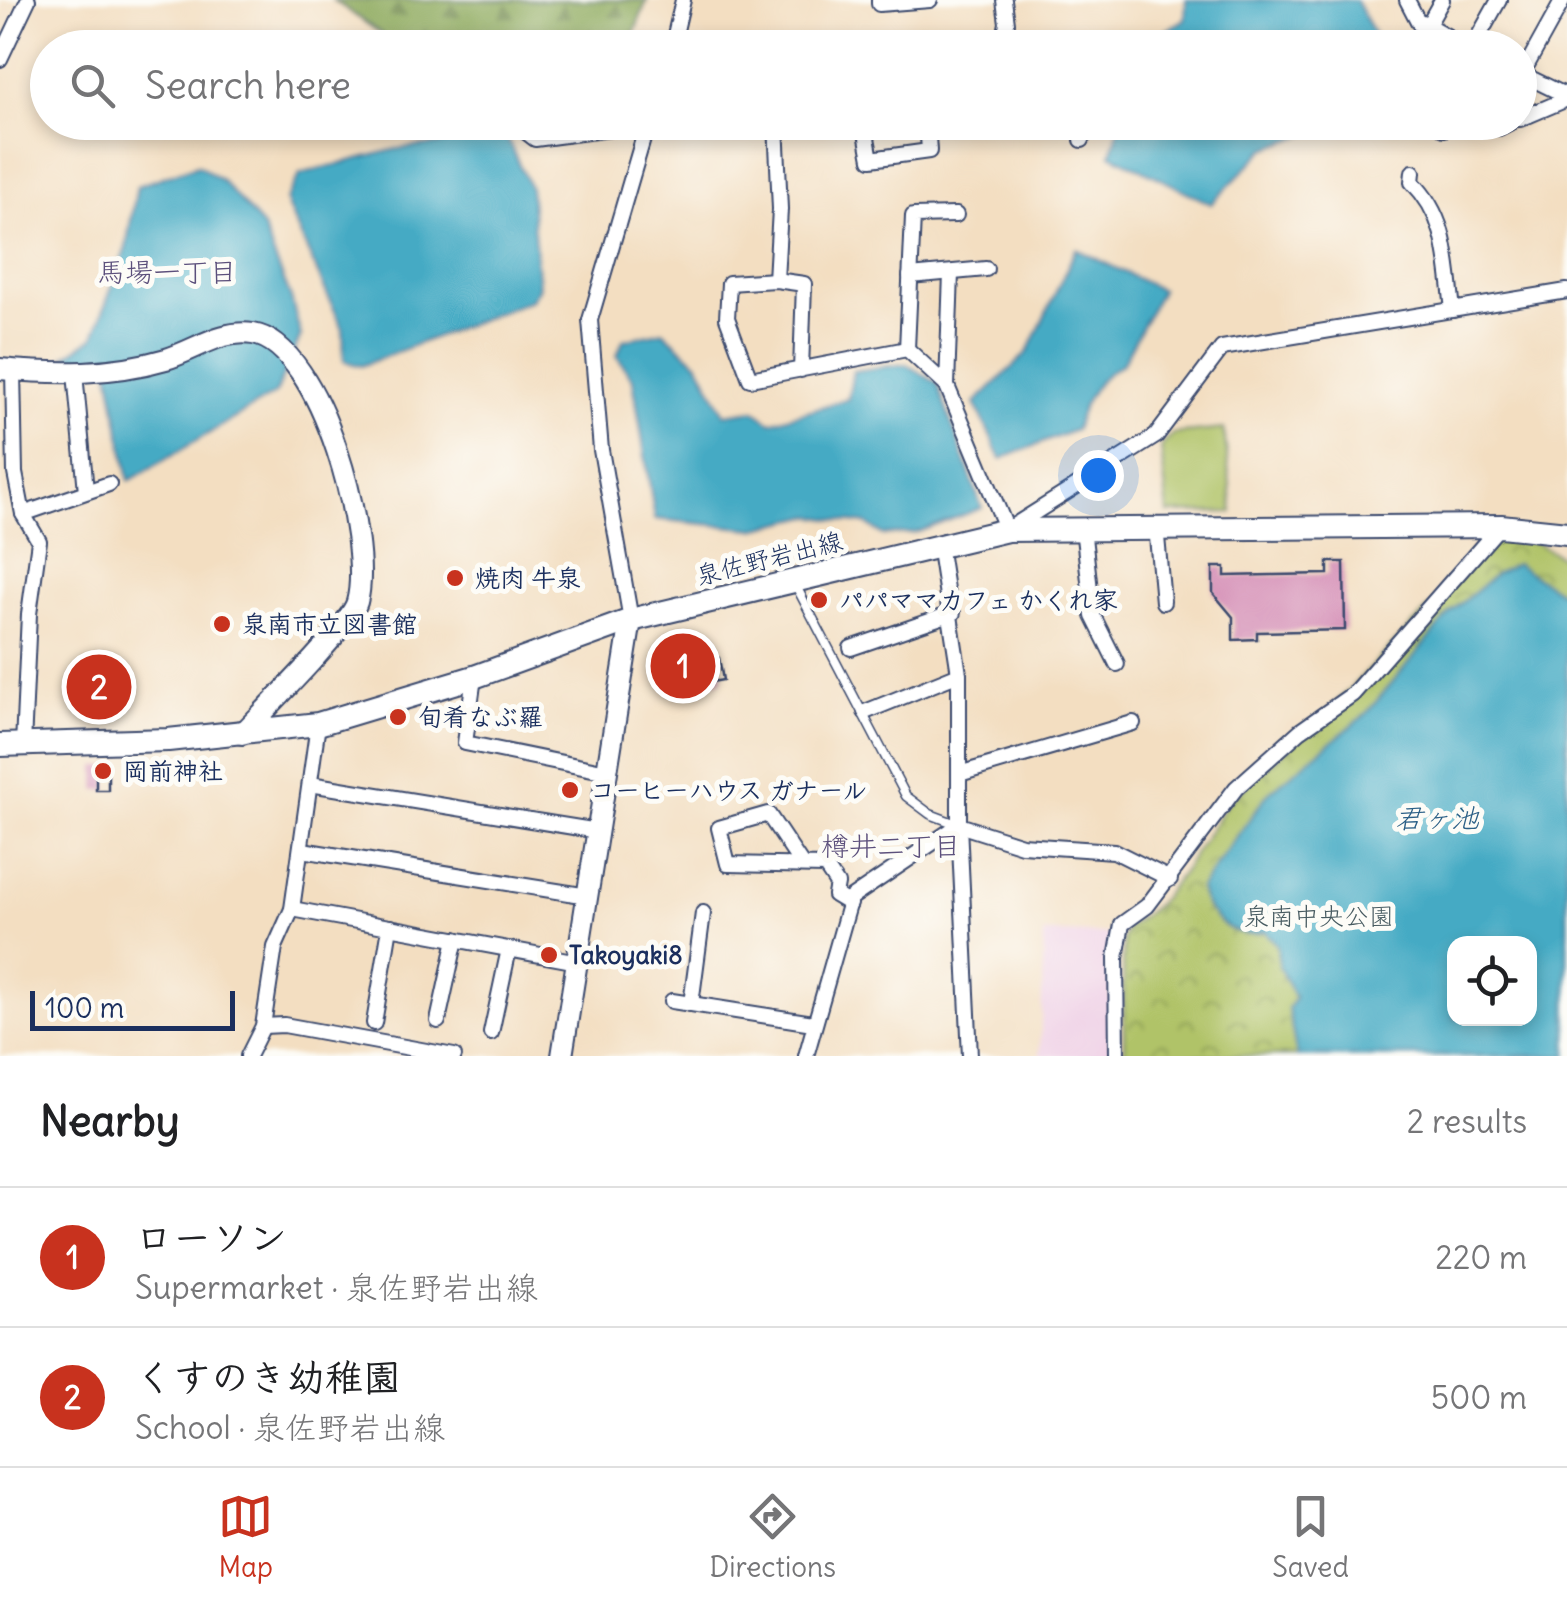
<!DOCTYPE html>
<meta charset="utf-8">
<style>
:root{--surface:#fff;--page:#f6f6f6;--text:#202124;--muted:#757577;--line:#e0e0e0;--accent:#c8321e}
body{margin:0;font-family:Delius,"Klee One",sans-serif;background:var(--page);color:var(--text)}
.controls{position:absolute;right:30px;bottom:30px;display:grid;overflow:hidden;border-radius:20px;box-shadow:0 5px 15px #0003}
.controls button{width:90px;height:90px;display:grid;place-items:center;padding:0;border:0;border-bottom:2px solid var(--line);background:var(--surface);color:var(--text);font:50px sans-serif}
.scale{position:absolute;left:30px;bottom:25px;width:205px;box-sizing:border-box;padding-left:10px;border:5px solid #1b2f5e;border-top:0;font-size:28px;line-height:35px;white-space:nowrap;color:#1b2f5e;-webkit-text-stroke:8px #fdfcf7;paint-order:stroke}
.you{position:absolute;left:1098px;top:475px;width:35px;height:35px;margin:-25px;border:8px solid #fff;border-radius:50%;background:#1a73e8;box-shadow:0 0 0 15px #1a73e833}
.badge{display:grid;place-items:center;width:65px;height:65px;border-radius:50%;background:var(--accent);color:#fff;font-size:32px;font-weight:700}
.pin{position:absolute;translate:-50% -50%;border:5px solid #fff;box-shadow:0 2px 10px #0006}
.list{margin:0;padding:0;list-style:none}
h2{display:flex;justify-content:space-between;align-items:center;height:130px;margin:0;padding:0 40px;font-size:42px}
h2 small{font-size:32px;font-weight:400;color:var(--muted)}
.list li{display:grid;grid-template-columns:65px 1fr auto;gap:30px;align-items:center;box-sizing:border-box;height:140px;padding:0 40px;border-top:2px solid var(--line)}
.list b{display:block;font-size:38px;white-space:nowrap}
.list p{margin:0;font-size:32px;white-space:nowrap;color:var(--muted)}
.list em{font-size:32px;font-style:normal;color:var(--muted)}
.icon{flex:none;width:55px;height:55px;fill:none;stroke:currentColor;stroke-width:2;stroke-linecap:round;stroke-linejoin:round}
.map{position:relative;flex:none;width:1567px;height:1056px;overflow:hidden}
.search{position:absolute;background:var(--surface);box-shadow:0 5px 15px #0003;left:30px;right:30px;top:30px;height:110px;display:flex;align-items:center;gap:25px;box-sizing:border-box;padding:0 35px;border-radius:55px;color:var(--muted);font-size:38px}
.sheet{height:410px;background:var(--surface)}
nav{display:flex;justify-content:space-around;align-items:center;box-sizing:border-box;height:140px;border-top:2px solid var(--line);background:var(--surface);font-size:28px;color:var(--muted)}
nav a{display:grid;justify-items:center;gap:5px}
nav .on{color:var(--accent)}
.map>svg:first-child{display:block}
</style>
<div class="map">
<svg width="1567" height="1056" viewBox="0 0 1567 1056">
<defs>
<pattern id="forest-firs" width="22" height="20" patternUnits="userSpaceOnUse" patternTransform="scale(2.5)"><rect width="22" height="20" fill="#8ca95c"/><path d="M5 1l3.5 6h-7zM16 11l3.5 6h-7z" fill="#728a4f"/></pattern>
<pattern id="park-crowns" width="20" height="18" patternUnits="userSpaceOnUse" patternTransform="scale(2.5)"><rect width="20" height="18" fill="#b0c367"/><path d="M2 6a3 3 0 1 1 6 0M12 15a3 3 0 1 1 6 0" fill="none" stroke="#8e9f58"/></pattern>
</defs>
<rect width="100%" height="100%" fill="#fdfcf7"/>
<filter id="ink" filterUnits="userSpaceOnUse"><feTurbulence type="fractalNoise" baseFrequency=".01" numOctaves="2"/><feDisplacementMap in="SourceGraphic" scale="20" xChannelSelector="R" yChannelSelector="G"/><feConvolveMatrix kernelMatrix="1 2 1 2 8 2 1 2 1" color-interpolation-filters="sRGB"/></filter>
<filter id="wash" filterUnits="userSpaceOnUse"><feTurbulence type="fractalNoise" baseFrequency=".0048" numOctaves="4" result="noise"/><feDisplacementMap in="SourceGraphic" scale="40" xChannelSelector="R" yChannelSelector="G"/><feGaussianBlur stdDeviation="2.25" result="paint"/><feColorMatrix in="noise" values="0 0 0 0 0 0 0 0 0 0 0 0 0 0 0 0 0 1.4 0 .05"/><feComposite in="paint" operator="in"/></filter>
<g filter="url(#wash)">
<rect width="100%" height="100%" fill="#f3dec1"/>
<path fill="#efd0e6" d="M1044 933 1111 934 1109 1056H1040Z"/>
<path fill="url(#forest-firs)" stroke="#546c5d" stroke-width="2.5" d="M333 0H647L629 47H400Z"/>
<path fill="url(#park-crowns)" stroke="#667962" stroke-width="2.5" fill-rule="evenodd" d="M1502 534 1536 543 1567 560V1056H1124L1123 939 1127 928 1157 905 1184 870 1228 802 1315 724ZM1454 944H1530V1018H1454Z"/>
<path fill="#b0c367" stroke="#667962" stroke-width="2.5" d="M1224 429 1233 512 1168 513 1161 447 1173 434Z"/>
<g fill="#45aac4" stroke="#306c91" stroke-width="2.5" fill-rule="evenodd">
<path d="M1186 0H1356L1380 47H1140L1185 19Z"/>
<path d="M1121 122H1337V123L1265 149 1211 204 1111 154Z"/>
<path d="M492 123H500L530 188 539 287 531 300 361 366 344 361 343 329 288 208 286 200 300 174 396 149 441 144Z"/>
<path d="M198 165 222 181 262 226 291 298 301 336 275 394 129 481 107 359 63 358 94 337 126 248 137 186Z"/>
<path d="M1076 249 1161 290 1122 364C1096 377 1082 403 1075 430L1001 459 975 403 1028 352Z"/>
<path d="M663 331 699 364 725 414 754 410 771 422 848 399 853 371 906 364 937 383 982 508 915 533 883 535 866 524 809 516 754 529 655 519 633 380 617 356 623 340Z"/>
<path d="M1516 564 1567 596V1056H1297L1288 1008 1295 998 1279 967 1277 945 1265 931C1234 942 1205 916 1200 888L1268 793 1365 715 1451 612 1497 573ZM1454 944H1530V1018H1454Z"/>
</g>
<g id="blocks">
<g fill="#d48db5">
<path d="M1328 562H1344L1345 630 1257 632V639L1233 640V617L1213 593V567H1225V576L1328 574Z"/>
<path d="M719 658 723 680 684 687 679 664Z"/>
<rect x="96" y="766" width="12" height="24"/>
</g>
</g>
</g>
<g filter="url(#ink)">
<use href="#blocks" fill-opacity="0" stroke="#3b496d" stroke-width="2.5"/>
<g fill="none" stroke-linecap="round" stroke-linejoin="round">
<g stroke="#3b496d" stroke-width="11">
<path id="lane" d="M795 584 906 796 930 814 959 825"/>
</g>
<g stroke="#3b496d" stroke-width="18">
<g id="street">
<path d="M879 0V4L930 0"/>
<path d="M1407 0 1432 48"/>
<path d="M1422 22 1468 48"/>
<path d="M1428 25 1442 0"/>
<path d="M672 48 683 0"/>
<path d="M1002 48 1007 23 1004 0"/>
<path d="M1472 48 1499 0"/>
<path d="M0 59 28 0"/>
<path d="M1520 73 1567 96"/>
<path d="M1522 74 1563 0"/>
<path d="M1520 119 1567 99"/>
<path d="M513 122 535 139 648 124"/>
<path d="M716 122 717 126 783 123"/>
<path d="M864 122 871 159 929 151 927 122"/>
<path d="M1443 122 1444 129"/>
<path d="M1490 122 1499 128 1511 122"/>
<path d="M1082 140 1088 122"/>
<path d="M1413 172 1412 182C1448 218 1447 261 1453 310"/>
<path d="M910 276 986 269"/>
<path d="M776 280 780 209 776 123"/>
<path d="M907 349 913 216 956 215"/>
<path d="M13 370 15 473 23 514 39 541 29 614 23 745"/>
<path d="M801 370 804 284 776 280 729 283 727 318 750 379 907 349 947 386 1007 530 1156 436 1222 348 1567 291"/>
<path d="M75 373 86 491"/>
<path d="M947 386 951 273"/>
<path d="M23 514 109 484"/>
<path d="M1156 526 1163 602"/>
<path d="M1083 528 1093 616 1117 664"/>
<path d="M939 544 959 674V825L970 1056"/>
<path d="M631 620 601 450 590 320 648 122"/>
<path d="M851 648 953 613"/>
<path d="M474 677 465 743 607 772"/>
<path d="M865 712 959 674"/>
<path d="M959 774 1133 723"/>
<path d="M310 784 598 831"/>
<path d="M302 850 588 896"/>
<path d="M802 865 768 814 719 828 728 864 825 866 837 884 835 895 850 904"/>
<path d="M292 909 578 962"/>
<path d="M672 1001 813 1023"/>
<path d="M691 1004 703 913"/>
<path d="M438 1021 456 939"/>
<path d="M374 1023 390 927"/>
<path d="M263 1026 284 1025 454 1056"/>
<path d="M491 1033 509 949"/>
<path d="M248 1056 263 1026 275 947 292 909 318 724"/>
<path d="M806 1056 851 898 959 825 1022 845 1114 851 1170 879"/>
<path d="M1117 1056 1116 958 1122 924 1147 906 1236 788 1300 731 1353 694 1500 526"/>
</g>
</g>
<g stroke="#3b496d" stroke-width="24">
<g id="secondary">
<path d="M0 369C57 374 111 375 166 359 196 350 221 329 253 334 322 345 373 543 357 602 351 624 263 712 242 734"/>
<path d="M562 1056 631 620"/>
</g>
</g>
<g stroke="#3b496d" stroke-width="26">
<path id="primary" d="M0 745 168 740 318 724 474 677 631 620 1007 530 1501 526 1567 533"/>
</g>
<use href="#lane" stroke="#fff" stroke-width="8"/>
<use href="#street" stroke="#fff" stroke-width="14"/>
<use href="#secondary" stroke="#fff" stroke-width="20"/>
<use href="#primary" stroke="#fff" stroke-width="22"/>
</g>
</g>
<g fill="#c8321e" stroke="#fdfcf7" stroke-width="4">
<circle cx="455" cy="578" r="10"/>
<circle cx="819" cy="600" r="10"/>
<circle cx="222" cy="624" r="10"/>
<circle cx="398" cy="717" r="10"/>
<circle cx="103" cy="771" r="10"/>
<circle cx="570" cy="790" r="10"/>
<circle cx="549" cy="955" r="10"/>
</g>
<g text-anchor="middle" stroke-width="10" stroke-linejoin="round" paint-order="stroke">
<g font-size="25" fill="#1b2f5e" stroke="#fdfcf7">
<text transform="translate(769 558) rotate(-14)" y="9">泉佐野岩出線</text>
</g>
<g font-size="25" font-weight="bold" fill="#1b2f5e" stroke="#fdfcf7" text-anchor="start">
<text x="475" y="587">焼肉 牛泉</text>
<text x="839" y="609">パパママカフェ かくれ家</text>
<text x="242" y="633">泉南市立図書館</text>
<text x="418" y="726">旬肴なぶ羅</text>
<text x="123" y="780">岡前神社</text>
<text x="590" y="799">コーヒーハウス ガナール</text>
<text x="569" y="964">Takoyaki8</text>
</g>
<g font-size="25" fill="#485b61" stroke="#fdfcf7">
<text x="1319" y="925">泉南中央公園</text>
</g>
<g font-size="28" fill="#5c507c" stroke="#fdfcf7">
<text x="167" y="282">馬場一丁目</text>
<text x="891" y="856">樽井二丁目</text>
</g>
<g font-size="28" font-style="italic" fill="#2c6087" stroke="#fdfcf7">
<text x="1437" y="828">君ヶ池</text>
</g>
</g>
</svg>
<div class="controls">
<button><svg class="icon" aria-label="locate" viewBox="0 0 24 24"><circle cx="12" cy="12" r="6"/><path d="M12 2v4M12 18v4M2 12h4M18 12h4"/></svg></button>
</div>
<div class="scale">100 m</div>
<div class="you"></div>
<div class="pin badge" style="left:683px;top:666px">1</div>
<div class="pin badge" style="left:99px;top:687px">2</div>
<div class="search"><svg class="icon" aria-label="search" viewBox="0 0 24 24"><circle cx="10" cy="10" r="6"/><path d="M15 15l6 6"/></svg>Search here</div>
</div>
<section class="sheet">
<h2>Nearby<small>2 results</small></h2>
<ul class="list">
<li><span class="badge">1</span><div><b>ローソン</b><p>Supermarket · 泉佐野岩出線</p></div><em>220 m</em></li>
<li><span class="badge">2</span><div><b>くすのき幼稚園</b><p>School · 泉佐野岩出線</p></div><em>500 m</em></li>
</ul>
</section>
<nav>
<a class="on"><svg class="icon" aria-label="map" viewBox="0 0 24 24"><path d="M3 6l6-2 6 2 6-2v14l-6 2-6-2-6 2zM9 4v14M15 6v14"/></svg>Map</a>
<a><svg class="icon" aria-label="directions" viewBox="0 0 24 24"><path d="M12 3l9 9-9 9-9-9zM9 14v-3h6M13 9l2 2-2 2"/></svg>Directions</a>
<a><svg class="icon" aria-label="saved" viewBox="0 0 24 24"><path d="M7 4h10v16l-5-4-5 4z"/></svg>Saved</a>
</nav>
